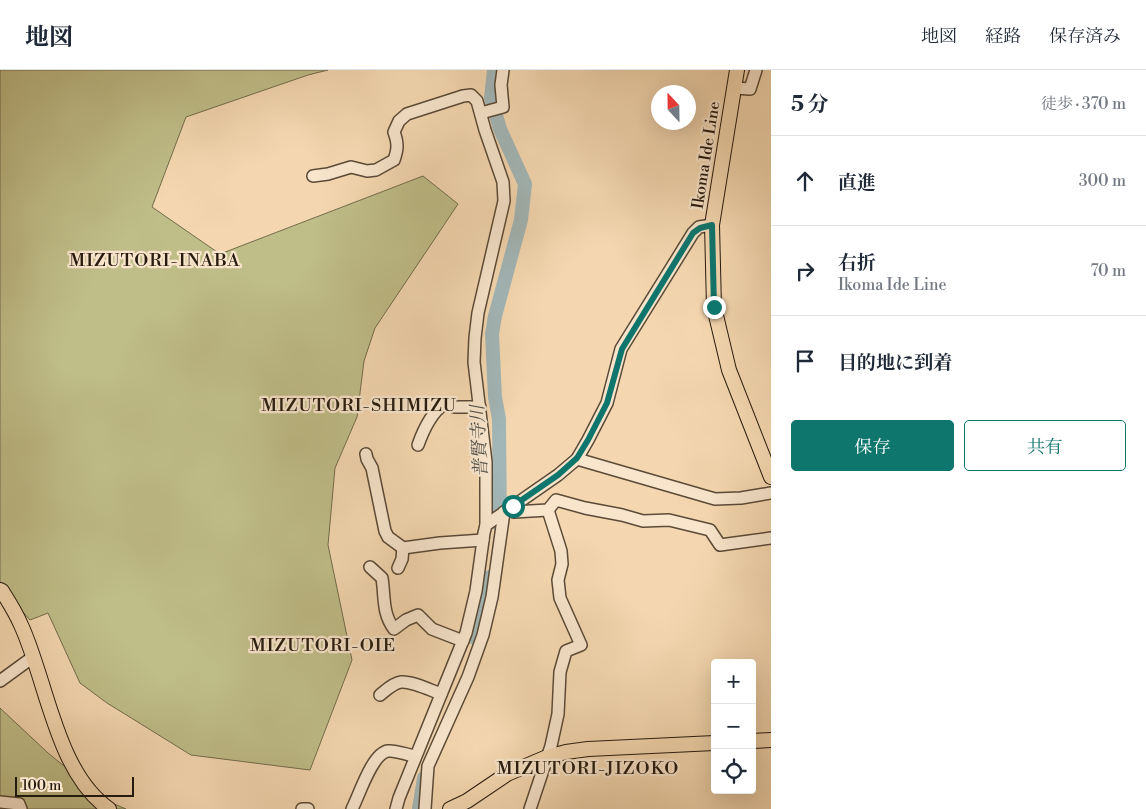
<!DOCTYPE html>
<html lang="ja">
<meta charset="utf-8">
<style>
:root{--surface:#fff;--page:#f6f6f7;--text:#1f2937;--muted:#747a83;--line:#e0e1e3;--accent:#0f766e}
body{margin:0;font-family:"Libre Bodoni","Noto Serif JP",serif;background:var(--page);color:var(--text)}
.controls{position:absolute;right:15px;bottom:15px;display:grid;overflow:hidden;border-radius:5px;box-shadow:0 5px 20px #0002}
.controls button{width:45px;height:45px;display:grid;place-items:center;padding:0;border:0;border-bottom:1px solid var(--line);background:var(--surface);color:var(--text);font:25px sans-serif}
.compass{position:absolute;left:651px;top:15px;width:45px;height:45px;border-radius:50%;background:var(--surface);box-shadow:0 5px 20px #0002;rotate:338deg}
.scale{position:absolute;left:15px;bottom:12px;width:119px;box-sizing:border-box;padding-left:5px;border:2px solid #261b0f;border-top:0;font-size:14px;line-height:18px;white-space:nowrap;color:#261b0f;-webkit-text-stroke:4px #f8e5cc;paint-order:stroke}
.stop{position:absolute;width:15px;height:15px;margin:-11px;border:4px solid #0f766e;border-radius:50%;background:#fff}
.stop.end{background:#0f766e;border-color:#fff;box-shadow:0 1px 5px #0008}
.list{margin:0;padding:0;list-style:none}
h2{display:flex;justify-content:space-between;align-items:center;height:65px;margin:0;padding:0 20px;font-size:21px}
h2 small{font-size:16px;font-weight:400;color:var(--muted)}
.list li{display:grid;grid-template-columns:32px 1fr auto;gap:15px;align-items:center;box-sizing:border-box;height:90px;padding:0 20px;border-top:1px solid var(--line)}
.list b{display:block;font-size:19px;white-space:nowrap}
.list p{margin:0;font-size:16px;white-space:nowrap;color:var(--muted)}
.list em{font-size:16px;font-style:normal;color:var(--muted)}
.actions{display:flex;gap:10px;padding:15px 20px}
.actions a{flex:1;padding:11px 0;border:1px solid var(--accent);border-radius:5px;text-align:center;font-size:18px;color:var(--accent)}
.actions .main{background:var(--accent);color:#fff}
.icon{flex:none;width:28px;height:28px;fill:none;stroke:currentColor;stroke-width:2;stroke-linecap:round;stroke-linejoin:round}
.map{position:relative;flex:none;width:771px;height:739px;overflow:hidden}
header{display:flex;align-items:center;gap:30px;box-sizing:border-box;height:70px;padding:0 25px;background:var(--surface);border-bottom:1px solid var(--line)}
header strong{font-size:24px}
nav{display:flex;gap:28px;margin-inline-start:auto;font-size:18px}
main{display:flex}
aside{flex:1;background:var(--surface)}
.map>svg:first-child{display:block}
</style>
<header>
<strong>地図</strong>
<nav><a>地図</a><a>経路</a><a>保存済み</a></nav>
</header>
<main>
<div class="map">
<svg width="771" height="739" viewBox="0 0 771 739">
<rect width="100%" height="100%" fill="#f4d7b0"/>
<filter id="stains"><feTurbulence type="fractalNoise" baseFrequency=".004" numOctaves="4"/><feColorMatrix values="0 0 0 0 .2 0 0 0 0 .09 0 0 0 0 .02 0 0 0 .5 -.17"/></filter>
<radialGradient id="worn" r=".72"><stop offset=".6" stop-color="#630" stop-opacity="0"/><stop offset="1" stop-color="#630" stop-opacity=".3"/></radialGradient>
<g fill="#bfbd88" stroke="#726c4c">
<path d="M0 0H328L308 5 186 47 152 137 220 184 423 106 458 134 375 258 364 291 357 347 335 398 328 475 352 590 310 700 191 685 107 633 80 613 48 543 30 550 0 516Z"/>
<path d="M0 638 48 683 107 731 126 739H0Z"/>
</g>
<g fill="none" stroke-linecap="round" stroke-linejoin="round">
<g stroke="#a2b6b7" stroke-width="14">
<path d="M494 0 491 28 500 59 525 114 521 150 495 246 492 264 495 327 499 349 500 456"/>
<path d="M476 569 490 507"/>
<path d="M419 739 424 708"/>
</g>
<g stroke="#5a4a37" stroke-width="14">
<g id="minor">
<path d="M734 18 750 19 756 0"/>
<path d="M481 43 503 37 501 15 503 0"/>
<path d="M313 106 328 104 351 97 367 101 376 100 394 90C398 79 398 73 394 62L399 51 407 44 463 26 471 25 477 31 485 60 503 112 504 131 478 243 475 268 474 292 486 392V455"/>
<path d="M418 375C423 361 431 343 444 334L455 337H480"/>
<path d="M366 384 367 389 372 398 385 461 388 467 403 478 440 473 483 470"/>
<path d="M577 389 715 429 741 428 771 423"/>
<path d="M513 436 514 442 548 440 556 430 585 438 622 445 643 451 669 450 710 460 720 475 771 468"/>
<path d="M370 497 382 508C385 527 382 543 394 559L406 550 418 545 432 559 463 571"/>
<path d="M398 498 402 489 403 478"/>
<path d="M0 611 33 587"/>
<path d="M380 625C385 621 393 613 401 612 412 611 430 620 441 624"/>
<path d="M0 732 19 734 21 739"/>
<path d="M302 739H308"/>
<path d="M352 739C359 726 372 683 388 681 396 680 407 685 415 686"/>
<path d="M396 739 399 728 466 563 476 521 484 463 486 455 558 405 577 389 588 370 607 333 621 279 693 163 699 157 712 155"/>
<path d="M425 739 428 696 468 607 483 565 492 527 504 442"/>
<path d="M530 739 551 676 558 644 560 602 566 581 581 575 560 528 558 510 562 494 561 481 548 440"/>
</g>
</g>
<g stroke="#261b0f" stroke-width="16">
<g id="major">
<path d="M737 0 712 155 714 237 729 300 771 407"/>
<path d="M0 520 2 521C9 532 16 543 21 555 47 611 56 702 109 739"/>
<path d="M752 671 771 670"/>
<path d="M450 739 467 731 507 704 547 687 566 682 588 679 715 673"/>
</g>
</g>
<use href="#minor" stroke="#f8e5cc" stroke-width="11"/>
<use href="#major" stroke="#f4d7b0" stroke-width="14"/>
</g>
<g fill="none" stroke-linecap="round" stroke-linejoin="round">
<path stroke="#0f766e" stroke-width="6" d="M513 436 558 405 577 388 588 370 607 333 622 279 693 163 700 158 712 155 714 237"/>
</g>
<g text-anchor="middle" stroke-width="4.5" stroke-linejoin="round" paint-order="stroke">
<g font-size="16" fill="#261b0f" stroke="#f8e5cc">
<text transform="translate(705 85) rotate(-81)" y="6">Ikoma Ide Line</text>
</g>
<g font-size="18" letter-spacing="1" fill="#261b0f" stroke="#f8e5cc">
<text x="155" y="196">MIZUTORI-INABA</text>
<text x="359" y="341">MIZUTORI-SHIMIZU</text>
<text x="323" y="581">MIZUTORI-OIE</text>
<text x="588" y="704">MIZUTORI-JIZOKO</text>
</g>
<g font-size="18" font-style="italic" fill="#51514a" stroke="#f8e5cc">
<text transform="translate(479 371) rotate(-93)" y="6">普賢寺川</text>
</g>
</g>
<rect width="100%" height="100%" filter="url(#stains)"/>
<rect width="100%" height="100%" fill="url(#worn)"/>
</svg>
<div class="controls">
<button>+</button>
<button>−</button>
<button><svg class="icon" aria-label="locate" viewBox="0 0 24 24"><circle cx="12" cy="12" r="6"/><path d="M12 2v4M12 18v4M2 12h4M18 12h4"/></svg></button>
</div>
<svg class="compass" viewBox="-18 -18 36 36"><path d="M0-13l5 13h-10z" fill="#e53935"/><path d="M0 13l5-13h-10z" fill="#747a83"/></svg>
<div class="scale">100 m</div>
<div class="stop" style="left:513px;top:436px"></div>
<div class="stop end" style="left:714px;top:237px"></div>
</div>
<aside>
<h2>5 分<small>徒歩 · 370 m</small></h2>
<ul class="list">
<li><svg class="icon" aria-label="ahead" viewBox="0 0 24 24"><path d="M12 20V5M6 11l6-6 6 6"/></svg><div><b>直進</b></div><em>300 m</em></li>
<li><svg class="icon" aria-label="right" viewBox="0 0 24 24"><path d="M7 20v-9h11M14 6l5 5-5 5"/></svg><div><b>右折</b><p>Ikoma Ide Line</p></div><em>70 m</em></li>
<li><svg class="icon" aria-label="arrive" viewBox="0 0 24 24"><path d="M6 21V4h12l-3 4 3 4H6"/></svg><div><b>目的地に到着</b></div></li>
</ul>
<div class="actions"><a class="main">保存</a><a>共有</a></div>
</aside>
</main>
